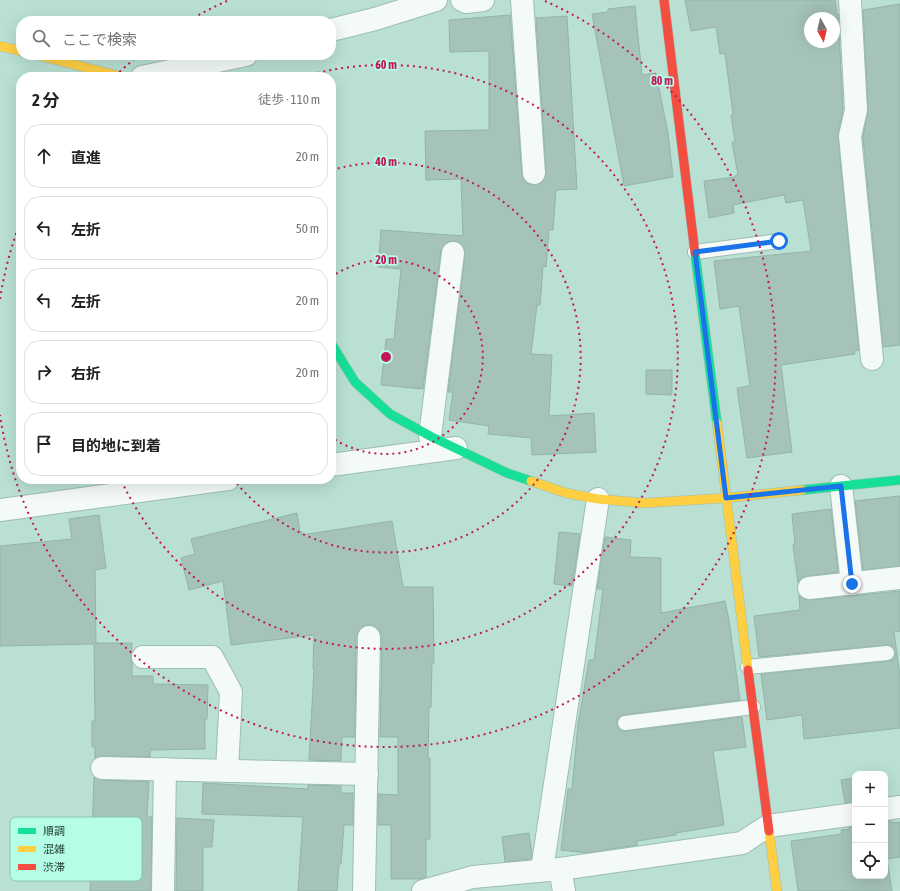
<!DOCTYPE html>
<html lang="ja">
<meta charset="utf-8">
<style>
:root{--surface:#fff;--page:#f6f6f6;--text:#222;--muted:#767676;--line:#e0e0e0}
body{margin:0;font-family:"Asap Condensed","Noto Sans JP",sans-serif;background:var(--page);color:var(--text)}
.controls{position:absolute;right:12px;bottom:12px;display:grid;overflow:hidden;border-radius:8px;box-shadow:0 4px 16px #0002}
.controls button{width:36px;height:36px;display:grid;place-items:center;padding:0;border:0;border-bottom:1px solid var(--line);background:var(--surface);color:var(--text);font:20px sans-serif}
.compass{position:absolute;left:804px;top:12px;width:36px;height:36px;border-radius:50%;background:var(--surface);box-shadow:0 4px 16px #0002;rotate:172deg}
.stop{position:absolute;width:12px;height:12px;margin:-9px;border:3px solid #1a73e8;border-radius:50%;background:#fff}
.stop.end{background:#1a73e8;border-color:#fff;box-shadow:0 1px 4px #0008}
.list{margin:0;padding:0;list-style:none}
h2{display:flex;justify-content:space-between;align-items:center;height:52px;margin:0;padding:0 16px;font-size:17px}
h2 small{font-size:13px;font-weight:400;color:var(--muted)}
.list li{display:grid;grid-template-columns:26px 1fr auto;gap:12px;align-items:center;box-sizing:border-box;height:64px;margin:0 8px 8px;padding:0 8px;border:1px solid var(--line);border-radius:16px}
.list b{display:block;font-size:15px;white-space:nowrap}
.list em{font-size:13px;font-style:normal;color:var(--muted)}
.icon{flex:none;width:22px;height:22px;fill:none;stroke:currentColor;stroke-width:2;stroke-linecap:round;stroke-linejoin:round}
.map{position:relative;flex:none;width:900px;height:891px;overflow:hidden}
.search{position:absolute;background:var(--surface);box-shadow:0 4px 16px #0002;left:16px;top:16px;width:320px;height:44px;display:flex;align-items:center;gap:10px;box-sizing:border-box;padding:0 14px;border-radius:16px;color:var(--muted);font-size:15px}
.panel{position:absolute;background:var(--surface);box-shadow:0 4px 16px #0002;left:16px;top:72px;width:320px;height:412px;border-radius:16px}
.map>svg:first-child{display:block}
</style>
<div class="map">
<svg width="900" height="891" viewBox="0 0 900 891">
<rect width="100%" height="100%" fill="#b9e0d3"/>
<g fill="#a5c3b9" stroke="#94b3a9" fill-rule="evenodd">
<path d="M685 0H835L837 14H838L843 109 838 137 859 350 854 351 855 354 781 365 792 452 747 458 737 388 750 386 739 306 720 309 714 261 811 251 803 200 786 203 784 195 733 205 734 213 709 218 704 181 735 177V176L738 175 732 142H735L731 115 733 114 725 53 720 54 716 27 691 31ZM810 18H834V42H810Z"/>
<path d="M900 4V345L883 347 863 137 868 110 863 10Z"/>
<path d="M635 6 642 75 656 73 668 133 673 177 624 186 592 14 608 12V9Z"/>
<path d="M510 15 522 174 524 180 528 184 534 185 541 183 545 178 546 172 536 18 567 16 577 189 556 190 553 230H549L546 267 543 266 540 305H537L531 354 552 355 549 416 594 413 596 452 532 455 531 438 488 434 489 426 449 420 453 392H448L465 255 464 248 460 243 455 241 448 242 443 246 441 251 423 389 381 385 386 339H394L401 269 378 267 381 230 463 236 461 179 426 180 425 131 489 130V51L450 52 449 20Z"/>
<path d="M646 370H672V395L646 394Z"/>
<path d="M900 496V566L863 570 855 501Z"/>
<path d="M831 509 838 572 807 576 801 578 798 583 793 545 795 544 792 514Z"/>
<path d="M297 513 300 532H302V535L392 521 403 587H433L434 663H432L431 707H429L428 758H430V839H426V877L419 879H391V825H378V794L398 795V737H380L382 637 380 631 375 626 369 625 363 626 358 631 356 637 355 737H342L341 761 309 760 314 669H313L314 635 231 645 223 581 189 590 181 558 195 554 191 539Z"/>
<path d="M99 515 106 568 95 570 96 643H132L131 657 132 663V676H153V684L208 685 207 719H205V749L150 750V757L102 756 95 758V747H92V721H95L94 644 0 646V546L72 539 69 519Z"/>
<path d="M559 532 580 534 572 586 554 584Z"/>
<path d="M605 537 631 540 630 557 661 558V613L725 601 729 620 740 700 624 715 620 716 617 719V724L618 728 621 731H626L742 717 746 747 713 751 724 825 676 833V835L637 841V845L587 853 561 850 568 789H572L578 724 589 660H594L603 589H597Z"/>
<path d="M900 591V631L894 632 900 676V728L804 739 802 715 767 720 761 674 888 661 892 660 895 657V652L891 645H886L759 657 754 616 800 610 799 595 804 599 810 600Z"/>
<path d="M94 777 102 780 149 782 147 817H152L151 891H90Z"/>
<path d="M855 778V802L845 803 841 780Z"/>
<path d="M203 783 308 789V785L341 786V793H353V825H344L341 864H339L337 891H298L303 817 202 814Z"/>
<path d="M177 818 214 820 212 847H203V891H176Z"/>
<path d="M885 821H891L892 823 900 822V857L887 859 892 891H798L791 841 842 834 841 830 849 829V827H855V876H885Z"/>
<path d="M529 833 532 855 531 859 505 862 502 837Z"/>
</g>
<g fill="none" stroke-linecap="round" stroke-linejoin="round">
<g stroke="#9ebdb3" stroke-width="16">
<g id="lane">
<path d="M695 252 779 241"/>
<path d="M748 667 887 653"/>
<path d="M625 723 753 707"/>
</g>
</g>
<g stroke="#9ebdb3" stroke-width="24">
<g id="street">
<path d="M462 0 466 2 483 0"/>
<path d="M522 0 534 173"/>
<path d="M850 0 856 110 850 136 872 359"/>
<path d="M331 30 375 19 436 0"/>
<path d="M142 77 246 55"/>
<path d="M430 436 453 253"/>
<path d="M331 465 456 448"/>
<path d="M841 486 852 584"/>
<path d="M0 510 228 479"/>
<path d="M809 588 900 578"/>
<path d="M143 657H212L231 692 227 771"/>
<path d="M102 768 367 774"/>
<path d="M885 809 900 807"/>
<path d="M560 869 564 891"/>
<path d="M542 870 598 499"/>
<path d="M163 891 165 769"/>
<path d="M364 891 369 637"/>
<path d="M423 891 473 877 560 869 742 843 768 826 855 814"/>
</g>
</g>
<g stroke="#9ebdb3" stroke-width="10">
<g id="fast">
<path d="M695 253 717 423"/>
<path d="M331 343 355 382 390 414 430 436 507 473 531 481"/>
<path d="M802 490 900 480"/>
</g>
</g>
<g stroke="#9ebdb3" stroke-width="10">
<g id="slow">
<path d="M0 46 21 51"/>
<path d="M37 55 123 77"/>
<path d="M717 423 748 670"/>
<path d="M531 481 566 493 598 499 644 503 726 498 802 490"/>
<path d="M769 831 777 891"/>
</g>
</g>
<g stroke="#9ebdb3" stroke-width="10">
<g id="jam">
<path d="M664 0 695 253"/>
<path d="M748 670 769 831"/>
</g>
</g>
<use href="#lane" stroke="#f4faf8" stroke-width="14"/>
<use href="#street" stroke="#f4faf8" stroke-width="22"/>
<use href="#fast" stroke="#16e098" stroke-width="9"/>
<use href="#slow" stroke="#ffcf43" stroke-width="9"/>
<use href="#jam" stroke="#f24e42" stroke-width="9"/>
</g>
<g fill="none" stroke-linecap="round" stroke-linejoin="round">
<path stroke="#1a73e8" stroke-width="5" d="M779 241 695 252 726 498 841 486 852 584"/>
</g>
<g fill="none" stroke="#c2185b" stroke-width="2" stroke-dasharray="2 4">
<path d="M331 277A97 97 0 1 1 331 437"/>
<path d="M332 170A195 195 0 1 1 234 480"/>
<path d="M306 76A292 292 0 1 1 121 480"/>
<path d="M0 299A390 390 0 0 1 21 220M115 76A390 390 0 0 1 138 56M188 21A390 390 0 0 1 227 1M545 1A390 390 0 1 1 0 415"/>
</g>
<rect x="10" y="817" width="132" height="64" rx="6" fill="#b6fde5" stroke="#8ac4b0" stroke-width="1"/>
<rect x="18" y="828" width="18" height="6" fill="#16e098"/>
<rect x="18" y="846" width="18" height="6" fill="#ffcf43"/>
<rect x="18" y="864" width="18" height="6" fill="#f24e42"/>
<g font-size="11" fill="#223f36">
<text x="43" y="835">順調</text>
<text x="43" y="853">混雑</text>
<text x="43" y="871">渋滞</text>
</g>
<circle cx="386" cy="357" r="6" fill="#c2185b" stroke="#b6fde5" stroke-width="2"/>
<g font-size="12" text-anchor="middle" font-weight="bold" fill="#c2185b" stroke="#b6fde5" stroke-width="3.5" stroke-linejoin="round" paint-order="stroke">
<text x="386" y="69">60 m</text>
<text x="662" y="85">80 m</text>
<text x="386" y="166">40 m</text>
<text x="386" y="264">20 m</text>
</g>
</svg>
<div class="controls">
<button>+</button>
<button>−</button>
<button><svg class="icon" aria-label="locate" viewBox="0 0 24 24"><circle cx="12" cy="12" r="6"/><path d="M12 2v4M12 18v4M2 12h4M18 12h4"/></svg></button>
</div>
<svg class="compass" viewBox="-18 -18 36 36"><path d="M0-13l5 13h-10z" fill="#e53935"/><path d="M0 13l5-13h-10z" fill="#767676"/></svg>
<div class="stop" style="left:779px;top:241px"></div>
<div class="stop end" style="left:852px;top:584px"></div>
<div class="search"><svg class="icon" aria-label="search" viewBox="0 0 24 24"><circle cx="10" cy="10" r="6"/><path d="M15 15l6 6"/></svg>ここで検索</div>
<section class="panel">
<h2>2 分<small>徒歩 · 110 m</small></h2>
<ul class="list">
<li><svg class="icon" aria-label="ahead" viewBox="0 0 24 24"><path d="M12 20V5M6 11l6-6 6 6"/></svg><div><b>直進</b></div><em>20 m</em></li>
<li><svg class="icon" aria-label="left" viewBox="0 0 24 24"><path d="M17 20v-9H6M10 6l-5 5 5 5"/></svg><div><b>左折</b></div><em>50 m</em></li>
<li><svg class="icon" aria-label="left" viewBox="0 0 24 24"><path d="M17 20v-9H6M10 6l-5 5 5 5"/></svg><div><b>左折</b></div><em>20 m</em></li>
<li><svg class="icon" aria-label="right" viewBox="0 0 24 24"><path d="M7 20v-9h11M14 6l5 5-5 5"/></svg><div><b>右折</b></div><em>20 m</em></li>
<li><svg class="icon" aria-label="arrive" viewBox="0 0 24 24"><path d="M6 21V4h12l-3 4 3 4H6"/></svg><div><b>目的地に到着</b></div></li>
</ul>
</section>
</div>
